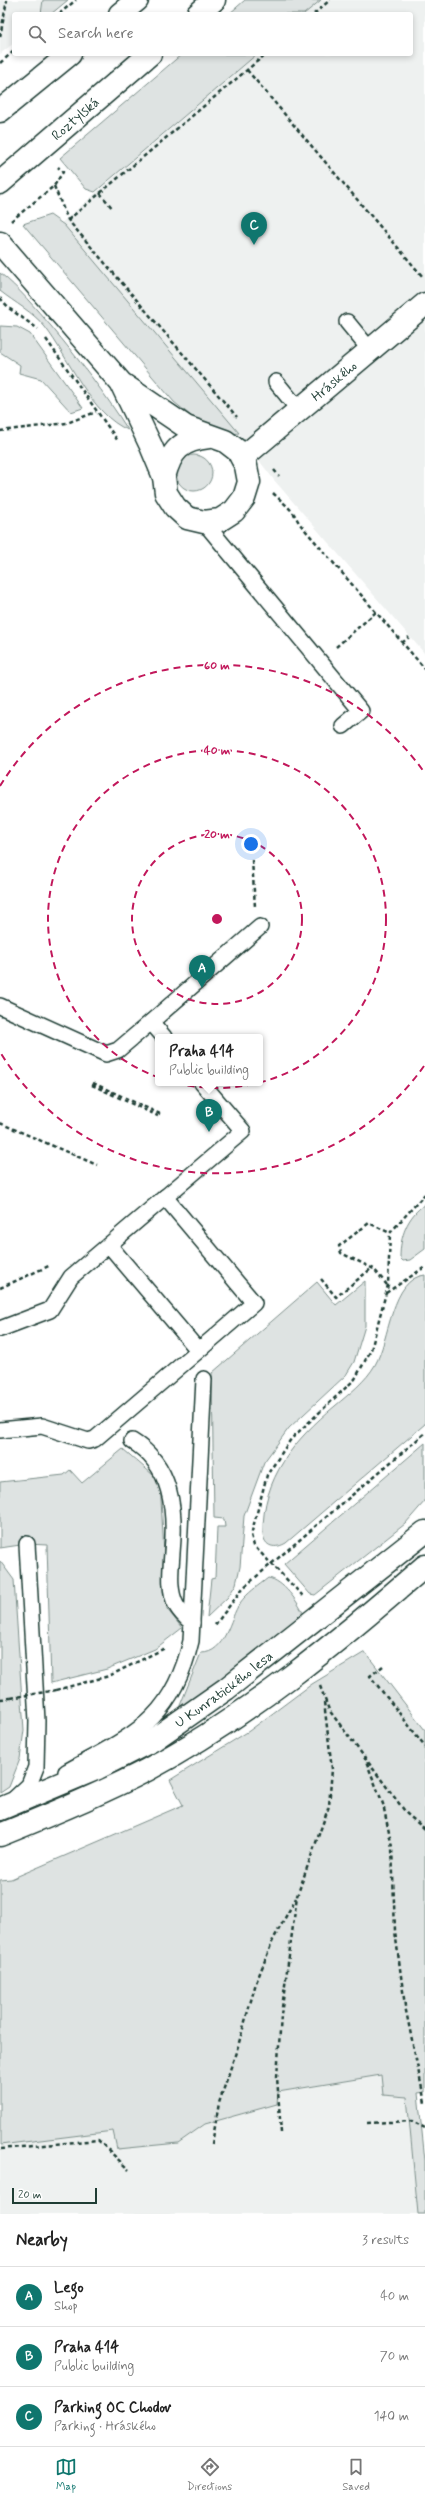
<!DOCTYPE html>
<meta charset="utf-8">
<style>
:root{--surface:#fff;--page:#f2f2f2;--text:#222;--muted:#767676;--line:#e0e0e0;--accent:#0f766e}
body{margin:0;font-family:Mynerve,sans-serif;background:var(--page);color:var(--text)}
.scale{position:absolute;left:12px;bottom:10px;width:85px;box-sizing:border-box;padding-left:4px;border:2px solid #1f3d34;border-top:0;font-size:11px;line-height:14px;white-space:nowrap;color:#1f3d34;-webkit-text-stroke:3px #fff;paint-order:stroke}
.you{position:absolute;left:251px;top:844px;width:14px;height:14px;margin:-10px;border:3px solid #fff;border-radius:50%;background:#1a73e8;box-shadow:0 0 0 6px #1a73e833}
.badge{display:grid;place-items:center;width:26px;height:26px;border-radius:50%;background:var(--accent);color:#fff;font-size:13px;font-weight:700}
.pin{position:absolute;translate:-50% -33px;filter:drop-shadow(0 1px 2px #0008)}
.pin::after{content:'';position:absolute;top:21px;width:14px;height:12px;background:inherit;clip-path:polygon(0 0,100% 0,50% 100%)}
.popup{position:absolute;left:155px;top:1034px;width:108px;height:52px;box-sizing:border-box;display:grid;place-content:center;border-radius:4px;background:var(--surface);filter:drop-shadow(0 1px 3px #0005);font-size:13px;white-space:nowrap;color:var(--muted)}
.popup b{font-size:15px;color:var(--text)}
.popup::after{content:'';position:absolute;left:50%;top:100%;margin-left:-8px;border:8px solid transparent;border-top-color:var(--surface)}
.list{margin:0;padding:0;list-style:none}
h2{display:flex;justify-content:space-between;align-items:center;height:52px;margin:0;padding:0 16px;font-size:17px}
h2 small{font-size:13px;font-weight:400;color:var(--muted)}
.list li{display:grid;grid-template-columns:26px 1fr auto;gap:12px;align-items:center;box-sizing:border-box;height:60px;padding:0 16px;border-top:1px solid var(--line)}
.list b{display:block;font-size:15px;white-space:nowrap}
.list p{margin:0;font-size:13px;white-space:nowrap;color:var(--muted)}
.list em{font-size:13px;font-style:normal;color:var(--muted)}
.icon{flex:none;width:22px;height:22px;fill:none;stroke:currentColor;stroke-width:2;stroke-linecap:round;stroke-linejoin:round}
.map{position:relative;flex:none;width:425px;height:2214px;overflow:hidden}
.search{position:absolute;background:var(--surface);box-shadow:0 2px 6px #0003;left:12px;right:12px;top:12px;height:44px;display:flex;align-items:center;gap:10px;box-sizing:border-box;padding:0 14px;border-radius:4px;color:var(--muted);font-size:15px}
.sheet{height:232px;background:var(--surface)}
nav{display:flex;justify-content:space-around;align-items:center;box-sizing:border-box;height:56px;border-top:1px solid var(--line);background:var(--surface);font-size:11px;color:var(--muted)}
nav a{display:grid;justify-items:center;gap:2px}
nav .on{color:var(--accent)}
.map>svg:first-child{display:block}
</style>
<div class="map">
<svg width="425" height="2214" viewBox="0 0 425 2214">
<rect width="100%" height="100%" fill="#fff"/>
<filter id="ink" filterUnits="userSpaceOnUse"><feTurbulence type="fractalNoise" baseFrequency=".025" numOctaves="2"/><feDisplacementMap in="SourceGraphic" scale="8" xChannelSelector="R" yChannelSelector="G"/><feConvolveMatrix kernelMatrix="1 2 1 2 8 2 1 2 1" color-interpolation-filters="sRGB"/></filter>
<g filter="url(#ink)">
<g fill="#eef1f0">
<path d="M0 0H43L41 14H14V43L0 54Z"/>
<path d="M321 0H425V654L274 480 238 433 59 225 257 54H411V14H304Z"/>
<path d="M381 2075 407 2097 418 2214H0V2145L113 2131 178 2143 205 2124 277 2104 278 2092Z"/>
</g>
<g fill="#dee3e2" stroke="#7e908b">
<path d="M43 0H68L51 14H41Z"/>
<path d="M245 0H321L304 14H229Z"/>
<path d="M182 54H257L95 192 86 189 60 158Z"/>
<path d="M50 215 64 225 239 433 231 434 196 420 174 402 23 224Z"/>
<path d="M0 273C19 288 35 308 51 326 79 360 105 393 128 430 91 415 69 358 45 327 33 312 15 303 0 291Z"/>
<path d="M0 326 17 327 30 334 83 408 71 412 41 379 19 373 20 365 0 352Z"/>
<circle cx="194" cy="473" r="18"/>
<path d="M425 1204V1249L410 1260 403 1261 400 1258C400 1236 407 1217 425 1204Z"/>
<path d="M425 1275V1424L286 1543C276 1549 264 1548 263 1533 262 1478 295 1439 335 1406 349 1394 366 1381 375 1365 390 1339 391 1278 425 1275Z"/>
<path d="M365 1281V1326L354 1362 346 1375 289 1428 264 1462 244 1516 240 1567 236 1584 228 1597 207 1617 211 1579 215 1578 217 1527H225L224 1519 214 1518 212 1373 317 1282 336 1305Z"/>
<path d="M425 1443V1501L405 1524 315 1595 310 1594 284 1564Z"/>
<path d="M123 1449 160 1481 167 1609 182 1628 155 1649 107 1669 51 1683 47 1545 27 1544 0 1548V1482L64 1475 70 1470 82 1483Z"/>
<path d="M0 1561 14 1580 24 1730 20 1759 9 1787 0 1793Z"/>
<path d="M268 1578C283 1580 298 1602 304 1615L177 1713 201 1653C226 1653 229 1619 240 1603 247 1593 258 1586 268 1578Z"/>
<path d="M365 1652 425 1730V2092L418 2093 425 2161V2214H418L407 2097 383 2095 381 2075 278 2092 277 2104 205 2124 178 2143 117 2149 113 2131 0 2145V1880L11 1879 183 1805 170 1780 249 1731 312 1684Z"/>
</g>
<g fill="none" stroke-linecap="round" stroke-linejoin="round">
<g stroke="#1f3d34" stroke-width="18">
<g id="service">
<path d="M347 322 370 350"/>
<path d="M276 382 299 410"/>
<path d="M204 522 361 711 343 726"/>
<path d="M0 1006 106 1054 118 1050 151 1022 164 1037"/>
<path d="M151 1022 260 927"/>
<path d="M109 1245 198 1350"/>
<path d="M0 1329 50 1310 71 1277 243 1131 202 1083"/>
<path d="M0 1430 42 1426 88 1441 95 1439 254 1303 165 1197"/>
<path d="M132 1441C172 1465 176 1510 172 1553 171 1569 168 1589 176 1605 180 1612 186 1618 192 1623"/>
<path d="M66 1772C132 1735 172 1722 191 1641L204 1379"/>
<path d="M15 1798 29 1785 36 1767 37 1721 27 1544"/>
</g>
</g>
<g stroke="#1f3d34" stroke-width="25">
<g id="minor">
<path d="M0 243 121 383 151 446 164 477 166 493 175 507 187 518 204 522 220 520 234 511 244 498 249 482 246 466 238 451 225 441 186 427 121 383"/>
<path id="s1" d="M242 458 425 304"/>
<path d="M164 477C171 450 181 440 209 437"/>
</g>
</g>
<g stroke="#1f3d34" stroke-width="25">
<g id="tertiary">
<path id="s2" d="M0 1809 98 1768 153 1740 226 1689 425 1532"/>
<path d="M0 1835C50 1815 99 1795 147 1770 248 1716 339 1641 425 1566"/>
</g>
</g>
<g stroke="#1f3d34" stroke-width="25">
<g id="secondary">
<path d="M120 14 137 0"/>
<path d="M198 14 214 0"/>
<path d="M0 111 70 54"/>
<path id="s3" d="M0 183 150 54"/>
</g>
</g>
<g stroke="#1f3d34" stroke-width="2.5" stroke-dasharray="4 3" stroke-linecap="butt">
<path d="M59 14 76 0"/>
<path d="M314 14 330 0"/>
<path d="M0 37 7 0"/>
<path d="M0 63 14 51"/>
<path d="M247 70 423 277"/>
<path d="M54 186 68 220 237 417"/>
<path d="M100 193 113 209"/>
<path d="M68 220 266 54"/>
<path d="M11 221 54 186 63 172 58 167"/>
<path d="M0 298 10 309 38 329"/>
<path d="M46 339 118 441"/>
<path d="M0 431 67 423 96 412"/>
<path d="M274 470 279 476"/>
<path d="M273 493C284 504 292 508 299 523L425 669"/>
<path d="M402 643 409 637"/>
<path d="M336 647 376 612"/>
<path d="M252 860 255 907"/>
<path d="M93 1083 160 1114"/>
<path d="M92 1085 158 1116"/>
<path d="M0 1123 97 1165"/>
<path d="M321 1279 336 1297 372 1268"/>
<path d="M387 1285 374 1269 341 1253 339 1246 369 1223 390 1233"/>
<path d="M0 1288 51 1265"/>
<path d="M386 1293 425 1267"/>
<path d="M303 1596 254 1546 251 1535 267 1475 291 1439 355 1379 371 1350 388 1285 390 1233 425 1194"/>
<path d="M215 1625 243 1588 425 1433"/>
<path d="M383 1666 370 1676 425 1746"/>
<path d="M320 1686 329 1710 407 1814 425 1829"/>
<path d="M56 1690 109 1676 165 1648"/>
<path d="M0 1699 11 1698"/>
<path d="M364 1756 383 1804 392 1847 395 1931 405 2006 425 2103"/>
<path d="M367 2123 412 2121 425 2128"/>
<path d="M281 2133 277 2077 281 2015 297 1896 329 1806 332 1769 324 1702"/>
<path d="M212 2144 219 2103 238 2046 256 1983 273 1940 296 1898"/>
<path d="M0 2149 98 2140 129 2170"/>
</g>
<use href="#service" stroke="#fff" stroke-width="15"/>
<use href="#minor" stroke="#fff" stroke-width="22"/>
<use href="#tertiary" stroke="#fff" stroke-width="22"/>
<use href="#secondary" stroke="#fff" stroke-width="22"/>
<path stroke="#1f3d34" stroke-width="2.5" stroke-dasharray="4 3" stroke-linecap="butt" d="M11 1698 56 1690"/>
</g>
</g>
<g fill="none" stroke="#c2185b" stroke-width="2" stroke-dasharray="7 5">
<circle cx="217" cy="919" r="85"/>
<circle cx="217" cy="919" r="169"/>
<path d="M424 1066A254 254 0 0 1 0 1052M0 786A254 254 0 0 1 424 772"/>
</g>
<g text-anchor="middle" stroke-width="3" stroke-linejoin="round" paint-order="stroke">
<g font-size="14" fill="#1f3d34" stroke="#fff">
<text dy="5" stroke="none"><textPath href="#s3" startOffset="99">Roztylská</textPath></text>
<text dy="5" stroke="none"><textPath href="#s1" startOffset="120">Hráského</textPath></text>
<text dy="5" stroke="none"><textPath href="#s2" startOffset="255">U Kunratického lesa</textPath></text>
</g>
</g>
<circle cx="217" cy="919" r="6" fill="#c2185b" stroke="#fff" stroke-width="2"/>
<g font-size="12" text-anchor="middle" font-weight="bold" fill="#c2185b" stroke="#fff" stroke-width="3" stroke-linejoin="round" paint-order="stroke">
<text x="217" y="669">60 m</text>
<text x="217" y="754">40 m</text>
<text x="217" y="838">20 m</text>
</g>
</svg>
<div class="scale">20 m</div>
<div class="you"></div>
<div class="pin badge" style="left:202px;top:988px">A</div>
<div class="pin badge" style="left:209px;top:1132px">B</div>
<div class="popup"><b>Praha 414</b>Public building</div>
<div class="pin badge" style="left:254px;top:245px">C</div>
<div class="search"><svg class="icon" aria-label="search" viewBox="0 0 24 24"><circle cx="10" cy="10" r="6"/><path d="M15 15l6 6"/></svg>Search here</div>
</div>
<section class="sheet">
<h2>Nearby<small>3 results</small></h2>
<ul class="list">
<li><span class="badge">A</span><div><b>Lego</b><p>Shop</p></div><em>40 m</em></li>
<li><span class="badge">B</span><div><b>Praha 414</b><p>Public building</p></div><em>70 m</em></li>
<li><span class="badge">C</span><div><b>Parking OC Chodov</b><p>Parking · Hráského</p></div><em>140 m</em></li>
</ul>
</section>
<nav>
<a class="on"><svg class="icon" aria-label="map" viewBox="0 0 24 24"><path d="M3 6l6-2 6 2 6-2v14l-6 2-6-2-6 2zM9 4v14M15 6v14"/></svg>Map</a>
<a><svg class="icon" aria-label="directions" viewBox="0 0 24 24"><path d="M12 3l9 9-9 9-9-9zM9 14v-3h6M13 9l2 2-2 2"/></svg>Directions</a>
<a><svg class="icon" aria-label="saved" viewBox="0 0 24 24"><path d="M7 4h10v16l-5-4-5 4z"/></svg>Saved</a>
</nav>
